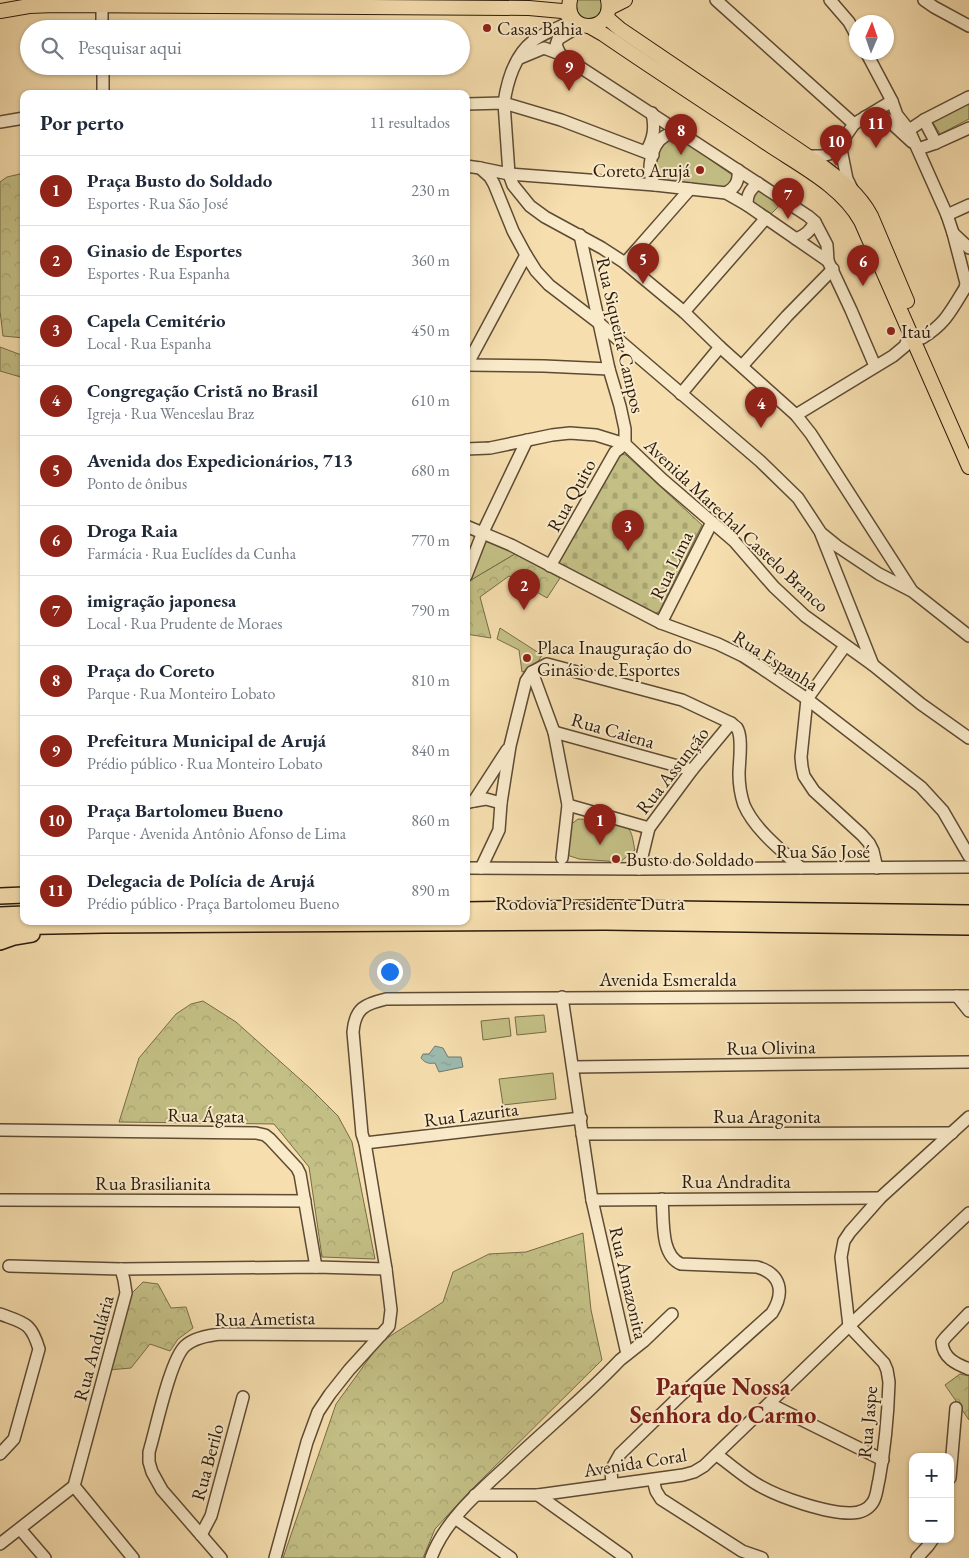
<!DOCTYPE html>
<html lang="pt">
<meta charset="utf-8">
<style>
:root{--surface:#fff;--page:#f6f6f7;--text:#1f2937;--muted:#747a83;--line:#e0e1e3;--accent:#8f2418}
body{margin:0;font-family:"EB Garamond",serif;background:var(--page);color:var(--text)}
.controls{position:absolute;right:15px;bottom:15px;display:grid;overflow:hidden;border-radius:10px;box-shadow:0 1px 4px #0004}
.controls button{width:45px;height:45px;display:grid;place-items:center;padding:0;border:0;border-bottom:1px solid var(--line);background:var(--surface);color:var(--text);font:25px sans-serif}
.compass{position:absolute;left:849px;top:15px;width:45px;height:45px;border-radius:50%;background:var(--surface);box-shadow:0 1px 4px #0004;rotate:2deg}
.you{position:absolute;left:389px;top:971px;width:18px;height:18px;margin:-12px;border:4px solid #fff;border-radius:50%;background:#1a73e8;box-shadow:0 0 0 8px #1a73e833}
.badge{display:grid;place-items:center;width:32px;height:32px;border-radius:50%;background:var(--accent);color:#fff;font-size:16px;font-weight:700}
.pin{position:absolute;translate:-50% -41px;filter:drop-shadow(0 1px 2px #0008)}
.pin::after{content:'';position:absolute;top:26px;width:18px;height:15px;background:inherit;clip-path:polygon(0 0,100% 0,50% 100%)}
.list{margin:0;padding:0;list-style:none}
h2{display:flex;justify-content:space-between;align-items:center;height:65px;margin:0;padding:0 20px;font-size:21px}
h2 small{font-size:16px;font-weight:400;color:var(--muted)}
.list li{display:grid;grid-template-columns:32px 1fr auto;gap:15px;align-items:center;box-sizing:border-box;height:70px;padding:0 20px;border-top:1px solid var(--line)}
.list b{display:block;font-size:19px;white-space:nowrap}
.list p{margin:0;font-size:16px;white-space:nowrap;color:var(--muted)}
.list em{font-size:16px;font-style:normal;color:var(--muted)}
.icon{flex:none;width:28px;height:28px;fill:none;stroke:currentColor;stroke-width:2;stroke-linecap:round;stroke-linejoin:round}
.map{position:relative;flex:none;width:969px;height:1558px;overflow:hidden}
.search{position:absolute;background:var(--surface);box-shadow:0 1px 4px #0004;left:20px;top:20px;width:450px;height:55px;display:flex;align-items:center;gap:12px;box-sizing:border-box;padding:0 18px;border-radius:28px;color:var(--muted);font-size:19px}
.panel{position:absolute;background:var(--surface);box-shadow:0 1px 4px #0004;left:20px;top:90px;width:450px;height:835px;border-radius:10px}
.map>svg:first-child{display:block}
</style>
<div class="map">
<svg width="969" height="1558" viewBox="0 0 969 1558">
<defs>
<pattern id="forest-crowns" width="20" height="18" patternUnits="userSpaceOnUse" patternTransform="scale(1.25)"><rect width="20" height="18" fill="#c3bf85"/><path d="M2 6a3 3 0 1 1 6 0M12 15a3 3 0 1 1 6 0" fill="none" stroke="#a8a472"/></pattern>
<pattern id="cemetery-stones" width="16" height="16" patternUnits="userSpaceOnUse" patternTransform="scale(1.25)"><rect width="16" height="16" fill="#c3bf85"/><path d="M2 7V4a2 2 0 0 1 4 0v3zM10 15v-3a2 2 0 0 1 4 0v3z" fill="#a8a472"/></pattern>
<pattern id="water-ripples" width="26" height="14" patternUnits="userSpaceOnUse" patternTransform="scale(1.25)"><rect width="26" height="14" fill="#9dbbb0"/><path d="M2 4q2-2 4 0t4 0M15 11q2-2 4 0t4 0" fill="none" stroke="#87a096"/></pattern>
</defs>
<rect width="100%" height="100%" fill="#f6deae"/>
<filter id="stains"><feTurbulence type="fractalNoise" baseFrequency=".004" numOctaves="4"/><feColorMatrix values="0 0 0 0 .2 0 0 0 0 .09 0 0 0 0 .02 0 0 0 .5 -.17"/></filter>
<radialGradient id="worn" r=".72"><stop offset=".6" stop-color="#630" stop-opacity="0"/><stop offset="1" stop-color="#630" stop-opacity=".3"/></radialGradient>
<g fill="#c3bf85" stroke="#766c48">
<path d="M575 0H602V13L590 21 577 16Z"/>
<path d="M969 103V119L940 134 932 121Z"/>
<path d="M678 137 732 175 734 177 730 188 656 181 653 165 664 141Z"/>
<path d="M756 188 782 203 769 216 750 203Z"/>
<path d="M481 534 499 542 515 554 466 583Z"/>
<path d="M500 628 542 655C538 663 531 670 522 672L519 650 497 639Z"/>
<path d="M578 819C591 820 617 820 627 827 633 832 633 843 635 850L620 862 579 859 567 855 569 826Z"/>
<path d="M544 1015 546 1032 517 1035 515 1017Z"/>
<path d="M509 1018 511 1036 483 1040 481 1021Z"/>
<path d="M553 1073 556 1099 503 1105 499 1079Z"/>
</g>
<g fill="url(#forest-crowns)" stroke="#766c48">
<path d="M24 173V338L3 336 0 311V182L7 177Z"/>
<path d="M0 347 24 356V378L0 371Z"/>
<path d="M515 554 560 578 547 598 509 576 480 597 491 638 466 634V583Z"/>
<path d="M203 1001 236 1022 311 1089 338 1116 352 1142 375 1259 322 1257 309 1167 274 1124 119 1122 139 1058 176 1014 191 1004Z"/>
<path d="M583 1233 591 1310 602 1360 469 1492 435 1529 423 1558H283L336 1404 381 1342 443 1302 453 1272 489 1254 526 1252Z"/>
<path d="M143 1282 158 1284 171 1308 186 1307 193 1328 178 1339 170 1351 150 1344 131 1368 108 1370 128 1297Z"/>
<path d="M960 1374 969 1376V1420L945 1385Z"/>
</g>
<path fill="url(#cemetery-stones)" stroke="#766c48" d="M621 454 626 455 702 525 659 612 651 614 557 564 616 456Z"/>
<path fill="url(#water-ripples)" stroke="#6f7b6e" d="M435 1046 443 1048 448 1057H461L463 1067 439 1072 435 1063C429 1064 425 1063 421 1058L423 1054H429Z"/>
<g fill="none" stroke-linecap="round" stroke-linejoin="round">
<g stroke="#5d4b34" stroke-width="14">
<g id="minor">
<path d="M716 0 854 124"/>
<path d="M830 0 849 22 856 35"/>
<path d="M924 0 934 7 969 26"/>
<path d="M102 5V29"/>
<path d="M574 20C563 26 541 34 533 41 515 55 507 82 504 103L509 174 513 185 530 206 545 217 602 248 625 263 684 312 720 347 796 415 811 434 912 591 969 636"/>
<path d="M866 52 892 101 897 115 909 130 947 215 953 233 966 283 965 288C951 311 945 324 922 338"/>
<path d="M560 54 556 45 558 39 581 25"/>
<path d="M520 58 544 48 560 54 808 216 815 222 827 245 828 261 851 310 875 366"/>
<path d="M103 66V94"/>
<path d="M466 104 504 103 561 120 653 155"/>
<path d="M865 117 887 119 912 142"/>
<path d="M924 120 936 143"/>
<path d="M0 122 24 118"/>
<path d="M909 130 924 120 969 97"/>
<path d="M840 144 847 179 852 189"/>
<path d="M648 148C654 136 655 127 652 113"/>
<path d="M918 149 936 143 969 128"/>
<path d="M807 156H822L829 154 840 144 854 124 892 101"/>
<path d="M466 166 480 168 509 174 655 185 726 193 747 205 828 261"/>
<path d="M480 168 490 177 494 184 513 231 526 255 536 271 549 285 600 324 760 461 798 498 821 533 837 546 879 574 910 590"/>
<path d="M655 185C645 173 651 144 665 136 669 133 675 133 680 132"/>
<path d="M726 193C736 187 739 181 738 170"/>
<path d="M747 205C747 194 750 190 758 183"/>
<path d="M947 215 969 205"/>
<path d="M953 233 969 248"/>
<path d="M580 235 609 369 620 406 625 429V444"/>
<path d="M796 239C806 235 810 231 815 222"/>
<path d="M625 263 690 189"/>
<path d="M684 312 766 218"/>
<path d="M466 365 544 366 609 369"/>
<path d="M467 365 526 255"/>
<path d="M742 366 787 316 833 269"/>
<path d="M681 394 720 347"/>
<path d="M796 415 893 356 905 346 910 333"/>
<path d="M466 449 490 448 552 435 570 433 596 435 625 444 663 480 734 541 774 587 805 616 873 665 921 704 969 738"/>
<path d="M466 526 511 545 661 623 718 644 743 656 760 667 807 699 921 787 943 811 969 856"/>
<path d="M821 534 873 665"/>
<path d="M550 566 615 452 625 444"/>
<path d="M466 576 483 532 527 440"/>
<path d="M661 623 712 522"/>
<path d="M845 646 807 699 801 757 802 767 804 776 814 791 862 835 869 843 873 851 877 868"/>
<path d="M532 672 554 732 568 805 562 858"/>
<path d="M554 732 692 770"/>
<path d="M474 801 486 799 501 803"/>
<path d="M466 803 474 801 507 750"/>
<path d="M568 805 649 828"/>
<path d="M466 868 639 869 969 867"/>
<path d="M481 868 499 830 501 803 510 746 526 681 532 672 547 664 682 700 731 723C733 725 735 726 737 728 743 737 739 763 739 774 739 784 741 796 744 805 755 830 781 850 801 868"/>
<path d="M639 869 649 828 692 770 731 723"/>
<path d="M957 996 969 1011"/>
<path d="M562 997 592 1200 627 1354"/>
<path d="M573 1067 969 1062"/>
<path d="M0 1130 256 1133 265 1135 270 1139 297 1168 300 1174 316 1267"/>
<path d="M582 1134 952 1133"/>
<path d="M365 1143 581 1118"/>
<path d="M0 1200 305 1201"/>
<path d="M592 1200 880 1198"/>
<path d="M9 1266 121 1269 316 1267 386 1269"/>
<path d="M969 1313 946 1337 942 1342C943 1358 956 1364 969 1369"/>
<path d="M0 1314C24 1323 31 1322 39 1349L14 1439 0 1454"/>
<path d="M770 1404 883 1460"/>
<path d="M717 1455C731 1465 745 1478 760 1486 781 1498 826 1513 850 1513 859 1513 868 1510 873 1502 877 1496 877 1487 879 1480 885 1448 888 1415 889 1382L887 1370 884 1363 849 1326 841 1257 844 1241 850 1232 880 1198 969 1117"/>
<path d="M950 1478 956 1408"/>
<path d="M653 1480 656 1491 661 1499 742 1551 762 1558"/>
<path d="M612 1484 611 1470 620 1454 681 1395 772 1313C785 1292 781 1274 757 1267L681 1264C660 1255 664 1220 662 1199"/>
<path d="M74 1486 133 1558"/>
<path d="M475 1495H538L683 1475 694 1472 704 1466 849 1326 969 1213"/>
<path d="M538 1495 626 1558"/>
<path d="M455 1518 511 1558"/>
<path d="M20 1529 45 1558"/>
<path d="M201 1535 211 1516 243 1397"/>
<path d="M0 1544 74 1486 126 1293 124 1280 121 1269"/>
<path d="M221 1558 162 1490 152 1472 149 1462V1452C156 1429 170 1360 185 1346 195 1337 210 1335 222 1334L381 1335"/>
<path d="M275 1558 307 1442 318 1412 330 1394 349 1370 389 1326 391 1310 386 1269 365 1143 362 1134 353 1032C355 1008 365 1004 386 999L969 996"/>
<path d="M431 1558C445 1520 479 1492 508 1465 545 1430 585 1397 620 1360L644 1341 672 1314"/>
<path d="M917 1558 928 1546 933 1539"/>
</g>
</g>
<g stroke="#2a1a0b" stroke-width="16">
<g id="major">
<path d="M570 0C563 35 615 34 608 0"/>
<path d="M609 8 625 0"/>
<path d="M0 11 29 6 55 5 529 8 562 11 571 16"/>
<path d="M606 17 620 29 822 166C842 181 859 194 871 216L907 301"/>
<path d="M589 26 603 34C658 72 715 108 771 146 803 167 842 187 861 221L969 467"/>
</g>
</g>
<g stroke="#2a1a0b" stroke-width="18">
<g id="highway">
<path d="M0 896 24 895"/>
<path d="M466 910 604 908 969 913"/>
<path d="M0 915 24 914"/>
<path d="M0 927 104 925 605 922 969 927"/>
<path d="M0 942 14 937 32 934"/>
</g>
</g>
<use href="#minor" stroke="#f9eaca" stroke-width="11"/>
<use href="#major" stroke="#f6deae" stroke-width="14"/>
<use href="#highway" stroke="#f6deae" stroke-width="15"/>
</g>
<g fill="#8f2418" stroke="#f9eaca" stroke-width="2">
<circle cx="487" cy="28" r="5"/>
<circle cx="700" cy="170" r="5"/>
<circle cx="891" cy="331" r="5"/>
<circle cx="527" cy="658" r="5"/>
<circle cx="616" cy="859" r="5"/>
</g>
<g text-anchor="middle" stroke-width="4" stroke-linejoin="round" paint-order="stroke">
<g font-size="19" fill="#2a1a0b" stroke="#f9eaca" text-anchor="start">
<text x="497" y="35">Casas Bahia</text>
<text x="690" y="177" text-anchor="end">Coreto Arujá</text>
<text x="901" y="338">Itaú</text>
<text x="537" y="654">Placa Inauguração do<tspan x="537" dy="22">Ginásio de Esportes</tspan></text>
<text x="626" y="866">Busto do Soldado</text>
</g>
<g font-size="19" fill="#2a1a0b" stroke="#f9eaca">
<text transform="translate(621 335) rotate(77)" y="7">Rua Siqueira Campos</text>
<text transform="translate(571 495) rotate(-61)" y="7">Rua Quito</text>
<text transform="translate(737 525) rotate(43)" y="7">Avenida Marechal Castelo Branco</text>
<text transform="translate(671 565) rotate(-64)" y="7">Rua Lima</text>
<text transform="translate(776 660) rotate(32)" y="7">Rua Espanha</text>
<text transform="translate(613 730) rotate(16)" y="7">Rua Caiena</text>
<text transform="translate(672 770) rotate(-52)" y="7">Rua Assunção</text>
<text x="823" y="858">Rua São José</text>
<text x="590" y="910">Rodovia Presidente Dutra</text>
<text x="668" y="986">Avenida Esmeralda</text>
<text transform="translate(771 1047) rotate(-1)" y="7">Rua Olivina</text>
<text transform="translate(471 1114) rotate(-7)" y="7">Rua Lazurita</text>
<text transform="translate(206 1115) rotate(1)" y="7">Rua Ágata</text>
<text x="767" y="1123">Rua Aragonita</text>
<text x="736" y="1188">Rua Andradita</text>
<text x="153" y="1190">Rua Brasilianita</text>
<text transform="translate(629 1283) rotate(77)" y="7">Rua Amazonita</text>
<text transform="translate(265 1318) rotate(-1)" y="7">Rua Ametista</text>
<text transform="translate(93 1348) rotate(-75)" y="7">Rua Andulária</text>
<text transform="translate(867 1422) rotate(-85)" y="7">Rua Jaspe</text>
<text transform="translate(207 1462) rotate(-75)" y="7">Rua Berilo</text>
<text transform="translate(635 1462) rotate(-9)" y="7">Avenida Coral</text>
</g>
<g font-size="24" font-weight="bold" fill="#7a1f14" stroke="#f9eaca">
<text x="723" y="1395">Parque Nossa<tspan x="723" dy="28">Senhora do Carmo</tspan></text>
</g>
</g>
<rect width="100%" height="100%" filter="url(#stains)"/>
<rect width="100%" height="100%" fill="url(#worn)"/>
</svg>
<div class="controls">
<button>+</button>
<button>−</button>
</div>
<svg class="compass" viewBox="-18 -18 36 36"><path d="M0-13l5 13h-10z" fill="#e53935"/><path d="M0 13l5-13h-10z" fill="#747a83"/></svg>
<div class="you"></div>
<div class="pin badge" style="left:600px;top:845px">1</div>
<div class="pin badge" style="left:524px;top:610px">2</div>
<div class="pin badge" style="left:628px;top:551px">3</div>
<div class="pin badge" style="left:761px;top:428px">4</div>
<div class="pin badge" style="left:643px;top:284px">5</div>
<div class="pin badge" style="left:863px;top:286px">6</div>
<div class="pin badge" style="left:788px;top:219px">7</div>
<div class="pin badge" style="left:681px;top:155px">8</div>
<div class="pin badge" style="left:569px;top:91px">9</div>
<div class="pin badge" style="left:836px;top:166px">10</div>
<div class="pin badge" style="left:876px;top:148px">11</div>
<div class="search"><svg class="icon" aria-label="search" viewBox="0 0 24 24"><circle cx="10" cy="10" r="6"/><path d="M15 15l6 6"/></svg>Pesquisar aqui</div>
<section class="panel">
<h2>Por perto<small>11 resultados</small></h2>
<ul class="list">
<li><span class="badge">1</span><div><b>Praça Busto do Soldado</b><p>Esportes · Rua São José</p></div><em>230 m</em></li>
<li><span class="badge">2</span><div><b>Ginasio de Esportes</b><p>Esportes · Rua Espanha</p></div><em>360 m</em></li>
<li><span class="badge">3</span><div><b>Capela Cemitério</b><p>Local · Rua Espanha</p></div><em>450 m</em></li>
<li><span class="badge">4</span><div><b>Congregação Cristã no Brasil</b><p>Igreja · Rua Wenceslau Braz</p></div><em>610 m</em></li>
<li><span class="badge">5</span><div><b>Avenida dos Expedicionários, 713</b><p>Ponto de ônibus</p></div><em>680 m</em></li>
<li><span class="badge">6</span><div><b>Droga Raia</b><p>Farmácia · Rua Euclídes da Cunha</p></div><em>770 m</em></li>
<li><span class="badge">7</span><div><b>imigração japonesa</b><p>Local · Rua Prudente de Moraes</p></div><em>790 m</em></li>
<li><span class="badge">8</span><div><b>Praça do Coreto</b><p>Parque · Rua Monteiro Lobato</p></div><em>810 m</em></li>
<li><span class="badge">9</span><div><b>Prefeitura Municipal de Arujá</b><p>Prédio público · Rua Monteiro Lobato</p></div><em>840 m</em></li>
<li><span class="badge">10</span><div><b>Praça Bartolomeu Bueno</b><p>Parque · Avenida Antônio Afonso de Lima</p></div><em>860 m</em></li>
<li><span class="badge">11</span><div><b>Delegacia de Polícia de Arujá</b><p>Prédio público · Praça Bartolomeu Bueno</p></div><em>890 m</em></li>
</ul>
</section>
</div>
